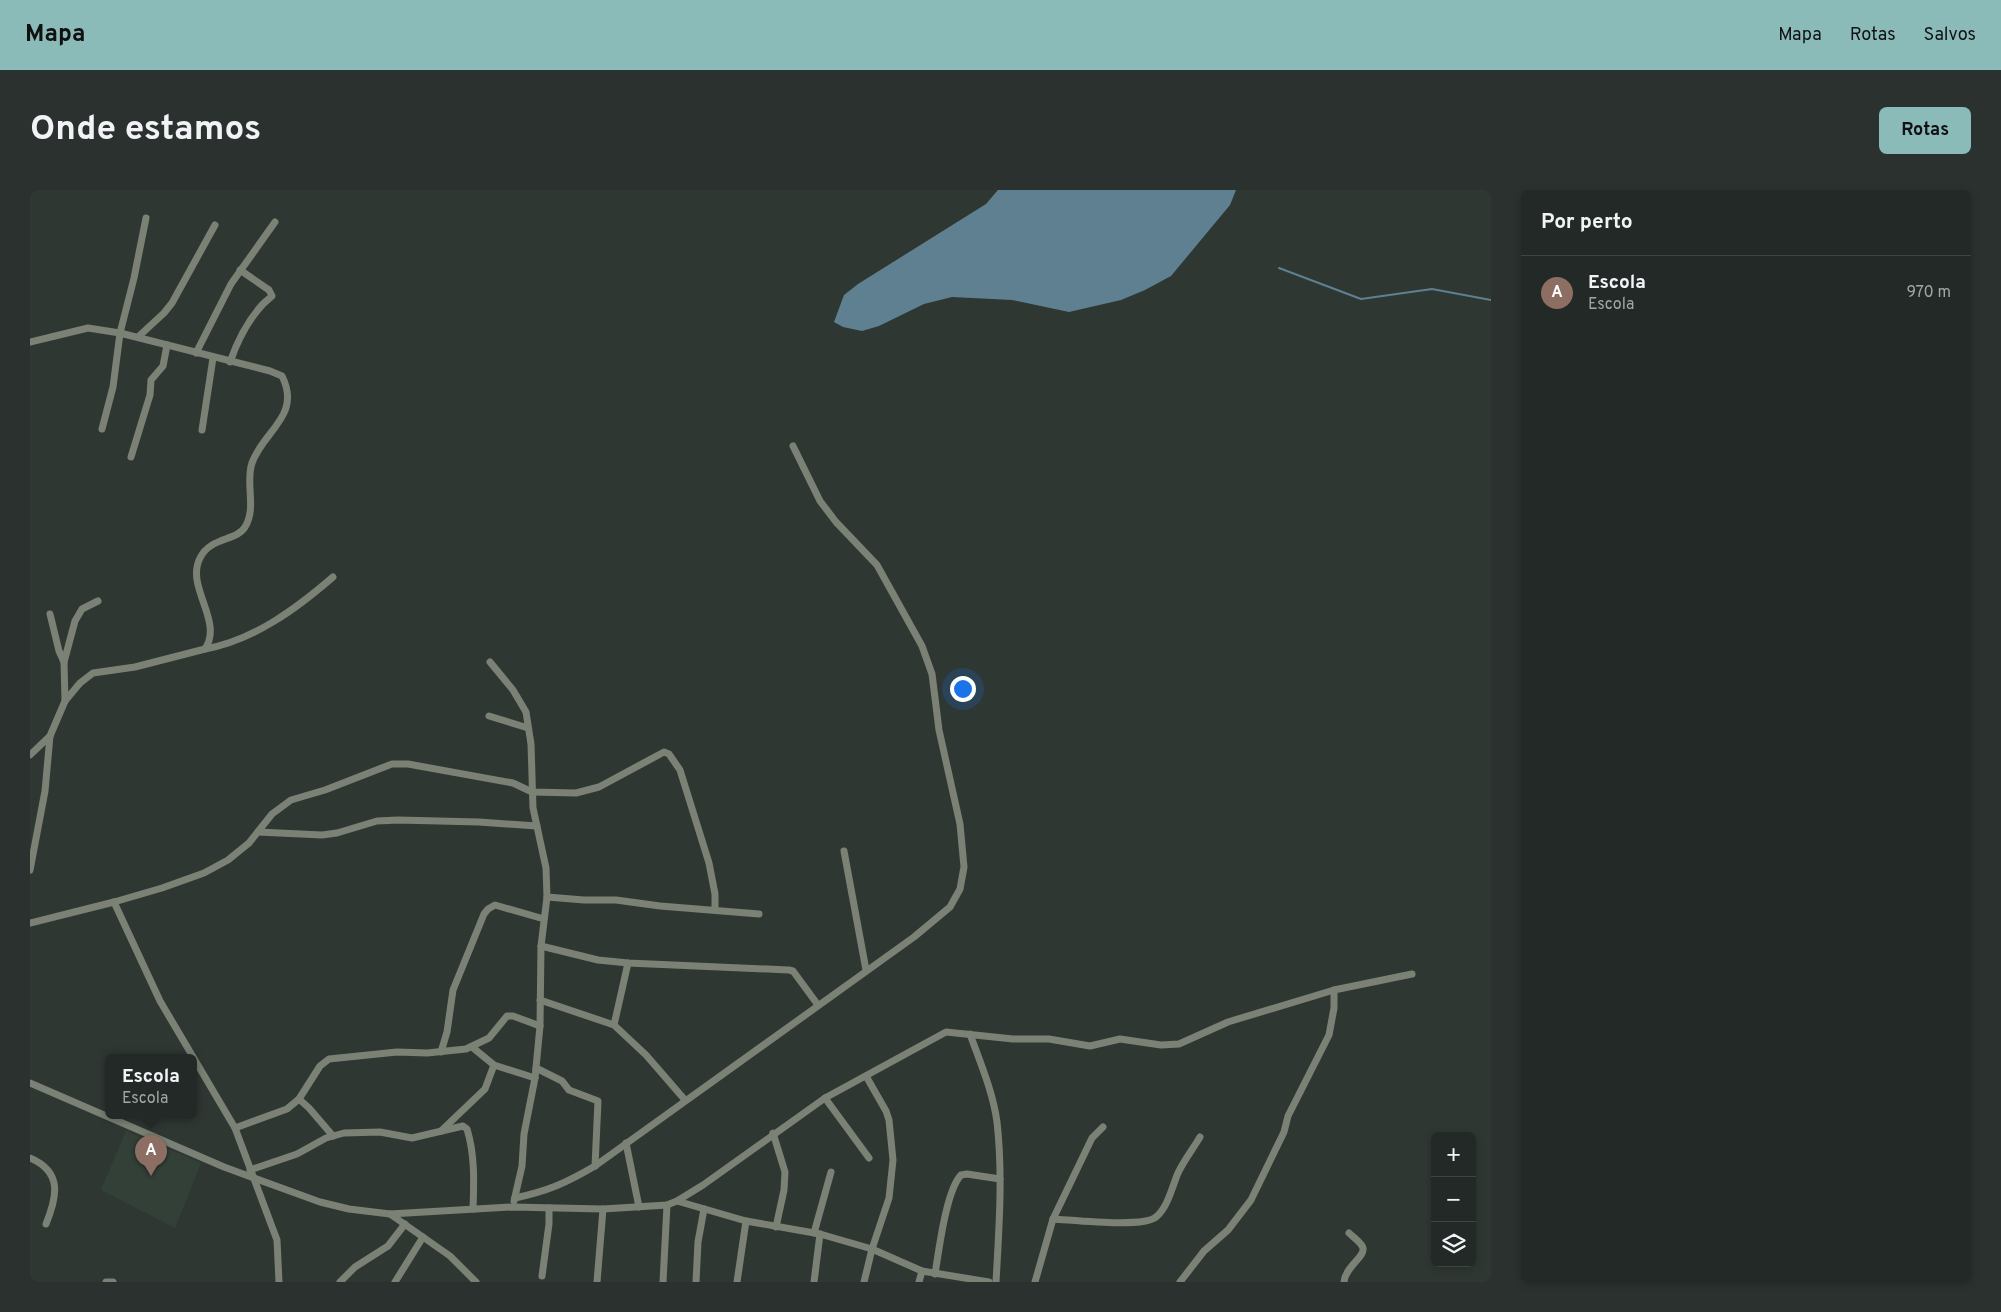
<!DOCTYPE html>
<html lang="pt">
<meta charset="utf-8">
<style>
:root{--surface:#232926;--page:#2b312e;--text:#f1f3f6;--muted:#a3a6a7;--line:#404543;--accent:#8bbbb9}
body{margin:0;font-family:Overpass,sans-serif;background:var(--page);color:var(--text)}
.controls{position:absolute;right:15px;bottom:15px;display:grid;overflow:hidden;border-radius:8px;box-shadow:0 2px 8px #0003}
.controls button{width:45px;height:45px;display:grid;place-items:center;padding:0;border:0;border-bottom:1px solid var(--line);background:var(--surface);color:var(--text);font:25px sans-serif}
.you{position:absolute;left:932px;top:498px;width:18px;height:18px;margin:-12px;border:4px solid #fff;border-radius:50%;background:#1a73e8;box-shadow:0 0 0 8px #1a73e833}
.badge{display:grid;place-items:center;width:32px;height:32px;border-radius:50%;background:var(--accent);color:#fff;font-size:16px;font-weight:700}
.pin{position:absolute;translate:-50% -41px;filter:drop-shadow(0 1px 2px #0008)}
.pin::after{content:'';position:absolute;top:26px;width:18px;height:15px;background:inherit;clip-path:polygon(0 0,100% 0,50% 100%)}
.popup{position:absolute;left:75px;top:864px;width:92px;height:65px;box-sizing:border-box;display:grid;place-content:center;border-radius:8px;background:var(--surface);filter:drop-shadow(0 1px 4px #0005);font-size:16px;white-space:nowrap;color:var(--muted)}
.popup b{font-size:19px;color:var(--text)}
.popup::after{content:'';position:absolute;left:50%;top:100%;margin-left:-10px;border:10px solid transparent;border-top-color:var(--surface)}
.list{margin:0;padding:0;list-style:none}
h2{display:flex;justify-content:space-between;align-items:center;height:65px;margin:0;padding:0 20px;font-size:21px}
h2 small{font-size:16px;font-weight:400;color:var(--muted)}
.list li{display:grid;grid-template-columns:32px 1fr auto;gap:15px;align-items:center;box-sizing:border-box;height:75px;padding:0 20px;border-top:1px solid var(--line)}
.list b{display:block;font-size:19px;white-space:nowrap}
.list p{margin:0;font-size:16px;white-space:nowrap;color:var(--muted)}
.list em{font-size:16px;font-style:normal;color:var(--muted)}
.icon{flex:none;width:28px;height:28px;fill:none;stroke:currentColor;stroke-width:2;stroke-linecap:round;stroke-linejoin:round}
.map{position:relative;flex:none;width:1461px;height:1092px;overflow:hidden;border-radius:8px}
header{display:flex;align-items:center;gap:30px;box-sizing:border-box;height:70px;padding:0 25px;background:var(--accent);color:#111}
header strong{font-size:24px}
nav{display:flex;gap:28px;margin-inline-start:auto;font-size:18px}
.intro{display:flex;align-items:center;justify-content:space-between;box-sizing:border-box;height:120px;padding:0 30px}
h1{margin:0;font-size:35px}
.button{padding:12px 22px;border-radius:8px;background:var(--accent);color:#111;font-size:18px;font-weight:700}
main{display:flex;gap:30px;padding:0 30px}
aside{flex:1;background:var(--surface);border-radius:8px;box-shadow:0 2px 8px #0003}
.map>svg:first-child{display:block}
</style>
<header>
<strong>Mapa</strong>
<nav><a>Mapa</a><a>Rotas</a><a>Salvos</a></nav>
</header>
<div class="intro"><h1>Onde estamos</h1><a class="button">Rotas</a></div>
<main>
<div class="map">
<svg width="1461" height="1092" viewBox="0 0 1461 1092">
<rect width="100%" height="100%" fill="#2f3733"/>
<path fill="#324038" d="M96 941 171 973 145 1038 71 1000Z"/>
<path fill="#5f8090" d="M968 0H1206L1200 15 1141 86 1115 100 1091 110 1039 122 982 110 922 107 894 114 849 136 832 141 813 137 804 132 814 105 828 94 956 14Z"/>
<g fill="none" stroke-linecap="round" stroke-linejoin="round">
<path stroke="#5f8090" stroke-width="2" d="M1249 78 1331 109 1402 99 1461 110"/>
<g stroke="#7b8175" stroke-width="7">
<path d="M108 147 134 123 142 113 185 35"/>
<path d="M0 152 58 138 90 143 240 181 252 186C272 226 233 241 222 273 215 293 227 318 215 337 207 351 180 347 170 368 155 397 194 431 175 459L105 477 63 483 50 493 35 511 20 546 15 601 0 680"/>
<path d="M166 163 201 94 245 32"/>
<path d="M200 172C207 152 218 130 233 114 236 111 239 109 242 106L239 100 210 80"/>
<path d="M72 239 83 197 90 143 104 88 116 28"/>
<path d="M172 240 183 168"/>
<path d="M101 267 120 205 121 190 133 176 137 155"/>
<path d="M20 424 29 461 34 472 35 511"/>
<path d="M175 459C224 450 266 419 303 387"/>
<path d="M34 472 45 431 52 419 68 411"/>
<path d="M460 472 483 500 496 522 501 554 503 618 516 678 517 707 511 756 510 836 505 888 494 944 492 976 484 1011"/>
<path d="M459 526 498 538"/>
<path d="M0 565 20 546"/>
<path d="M228 642 292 645 307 643 347 631 368 630 449 632 507 636"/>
<path d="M814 661 836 780"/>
<path d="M517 707 554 710H586L630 716 729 724"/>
<path d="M84 712 130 811 205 938 247 1050 249 1092"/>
<path d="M0 733 84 712 132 698 174 683 198 670 219 653 242 624 261 610 295 600 362 574H378L483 593 502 602 546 603 569 597 634 562 639 564 650 580 679 673 685 704V720"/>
<path d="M511 756 568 770 598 773 759 780 763 781 788 815"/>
<path d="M510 810 584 835 616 865 655 910"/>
<path d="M584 835 598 773"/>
<path d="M940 844C950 872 963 902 967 932 973 985 969 1039 966 1092"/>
<path d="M442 857 464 875 505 888"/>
<path d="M411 862 417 842 423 800 454 724 458 719 465 715 514 729"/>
<path d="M506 878 532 891 539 900 568 911 565 976"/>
<path d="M0 893 194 977 290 1012 319 1019 360 1024 482 1017 573 1019 637 1015 647 1011 716 1031 790 1044 842 1059 892 1081 959 1092"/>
<path d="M795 908 839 968"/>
<path d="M269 909 279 918 303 946"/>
<path d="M205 938 257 919 269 909 290 876 299 869 367 862 397 863 436 859 459 848 477 826H483L510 836"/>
<path d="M411 941 455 899 464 875"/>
<path d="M743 943 755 982 754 1000 746 1037"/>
<path d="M596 953 609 1017"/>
<path d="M0 968C33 982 27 1007 16 1034"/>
<path d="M220 980 267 964 296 948 314 943 350 942 382 948 433 936 437 939C445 965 444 992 443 1019"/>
<path d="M485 1008C518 1001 536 993 565 976L884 747 920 717 930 699 934 677 930 634 909 540 902 484 892 456 847 375 806 332 790 311 763 256"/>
<path d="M647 1011 673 995 795 908 916 842 983 849H1019L1060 856 1090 849 1131 855 1149 854 1198 832 1304 800 1382 784"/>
<path d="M360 1024 420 1066 446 1092"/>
<path d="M1023 1029C1043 1030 1113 1038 1126 1027 1138 1017 1142 997 1148 983 1154 970 1163 959 1170 947"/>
<path d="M784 1043 801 982"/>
<path d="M905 1084C909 1060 916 1001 931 985L937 984 970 989"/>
<path d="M512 1086 519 1034V1018"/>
<path d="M76 1092H83"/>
<path d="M310 1092 325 1077 358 1056 375 1034"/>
<path d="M365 1092 393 1047"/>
<path d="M567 1092 573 1019"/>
<path d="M633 1092 637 1015"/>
<path d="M666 1092 668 1052 674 1019"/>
<path d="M707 1092 716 1031"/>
<path d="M784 1092 790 1044"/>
<path d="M834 1092 842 1059 859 1008 863 970 859 930 856 921 836 886"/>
<path d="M889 1092 892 1081"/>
<path d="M1005 1092 1023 1029 1062 948 1073 937"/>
<path d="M1150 1092 1174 1061 1198 1040 1221 1010 1254 942 1258 926 1299 845 1304 818V800"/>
<path d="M1314 1092C1315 1077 1335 1067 1333 1058 1332 1053 1323 1047 1319 1043"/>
</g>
</g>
</svg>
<div class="controls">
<button>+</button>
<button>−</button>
<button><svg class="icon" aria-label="layers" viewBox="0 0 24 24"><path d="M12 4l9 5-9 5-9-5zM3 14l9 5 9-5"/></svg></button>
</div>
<div class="you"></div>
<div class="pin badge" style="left:121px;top:986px;background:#8d6e63">A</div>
<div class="popup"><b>Escola</b>Escola</div>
</div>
<aside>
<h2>Por perto<small></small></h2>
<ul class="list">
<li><span class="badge" style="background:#8d6e63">A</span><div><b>Escola</b><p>Escola</p></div><em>970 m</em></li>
</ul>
</aside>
</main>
